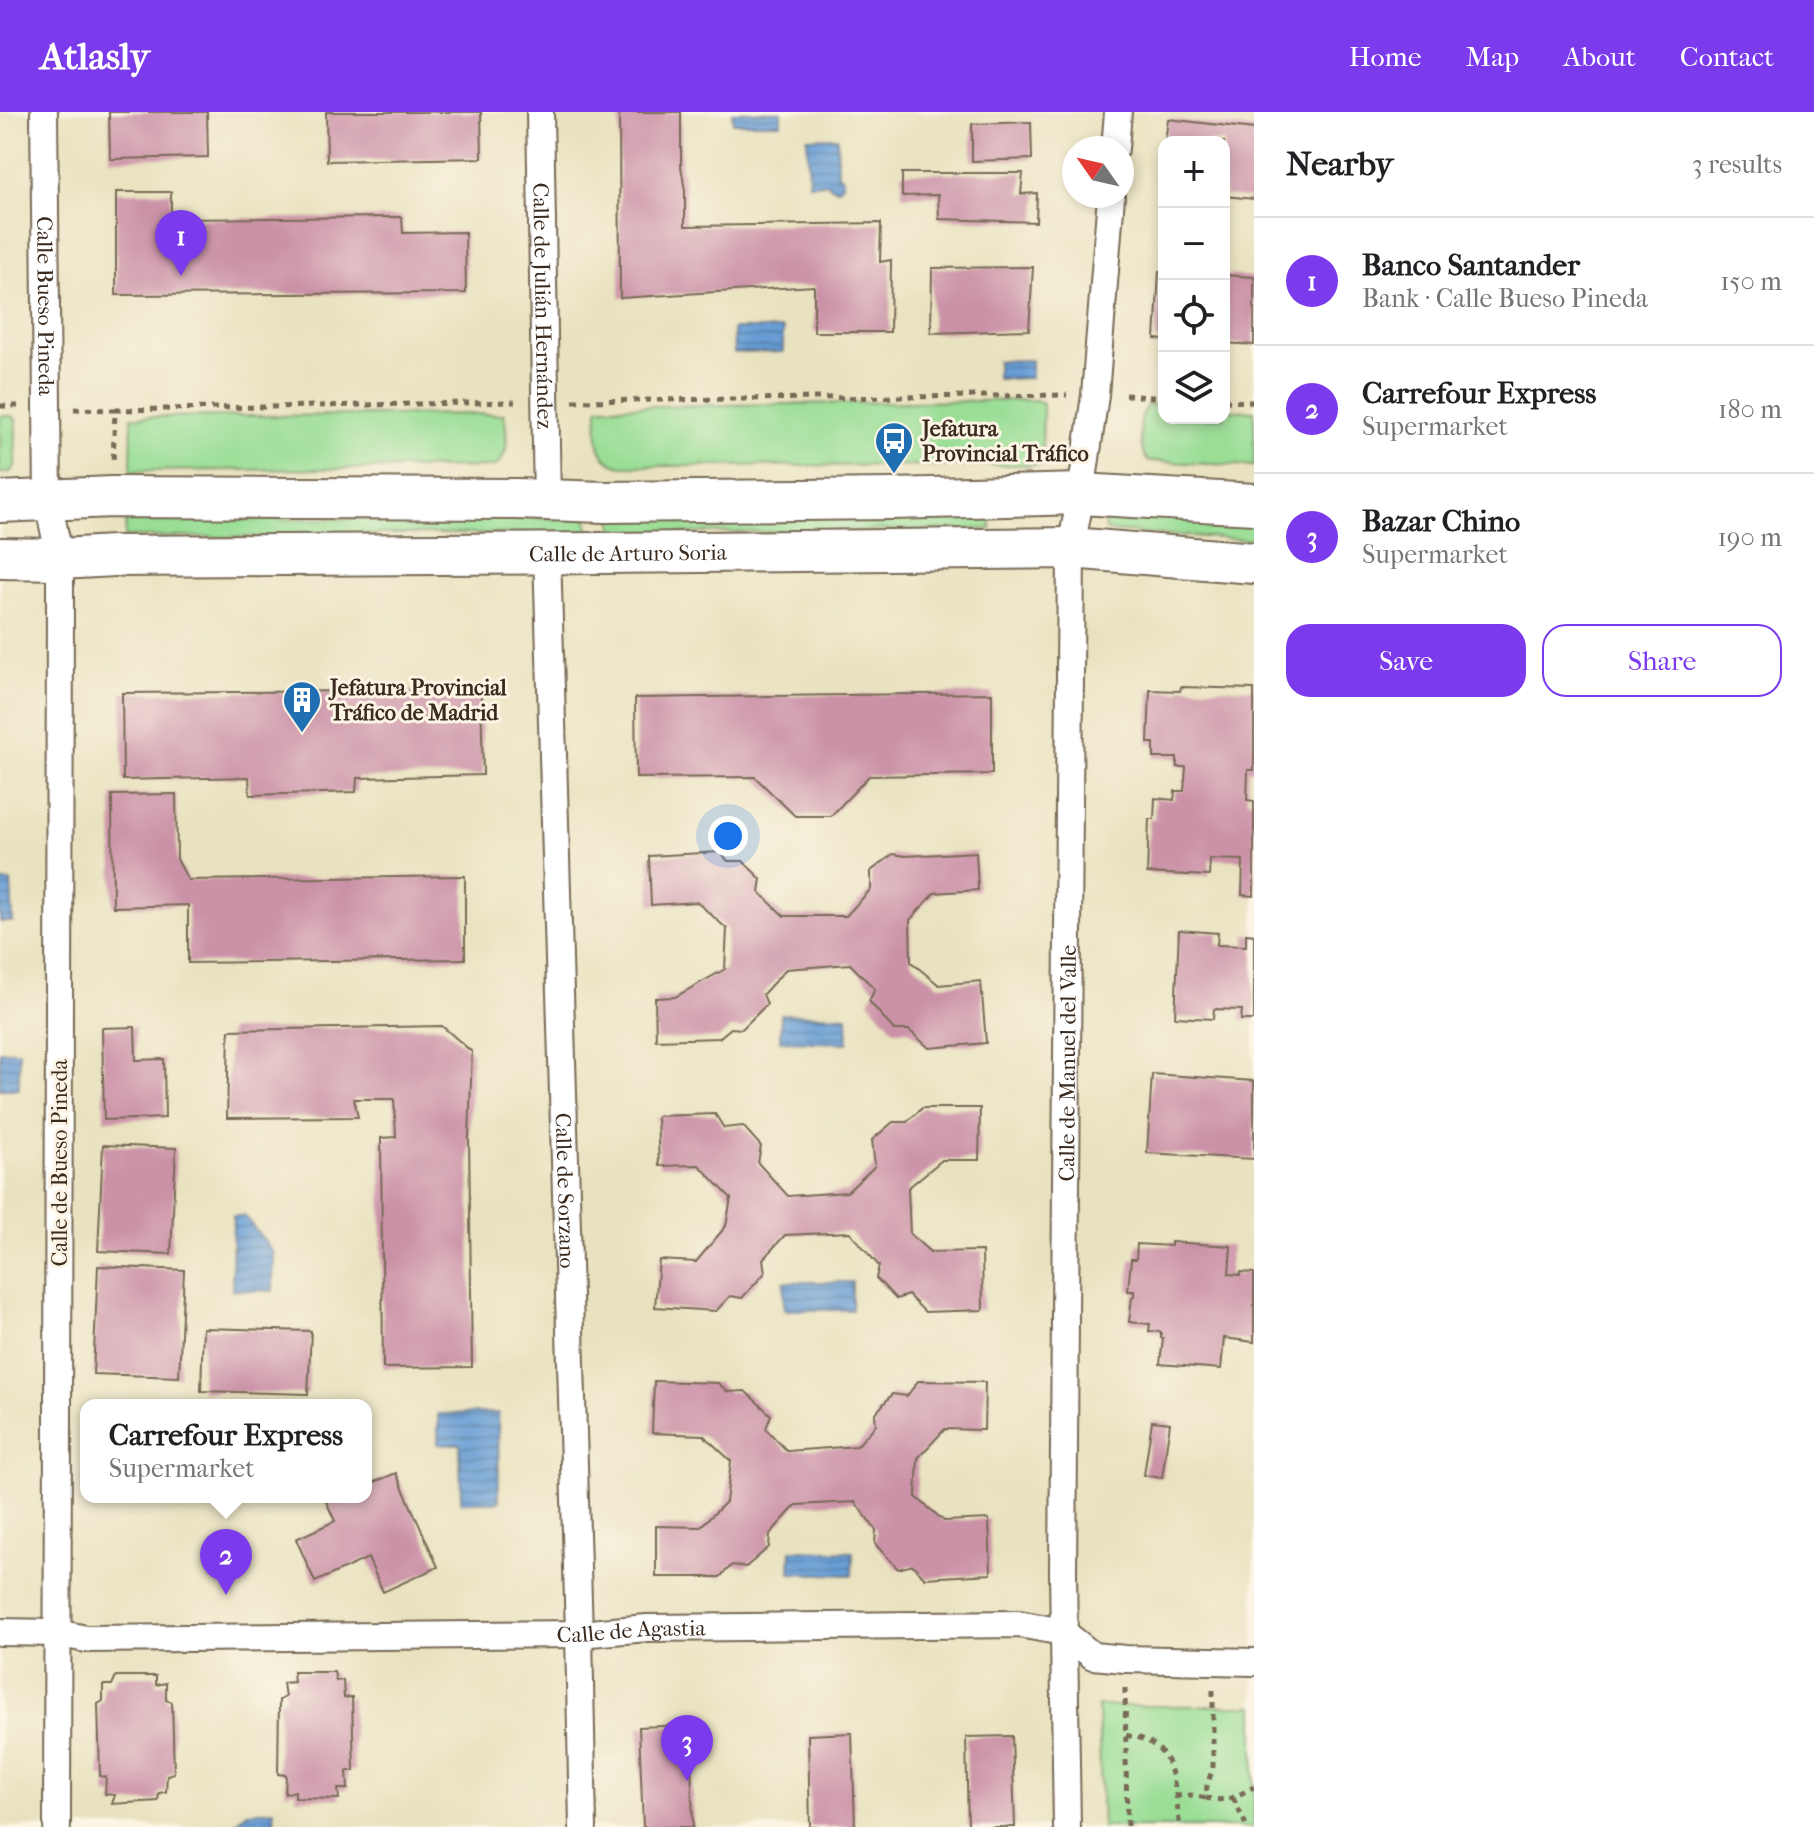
<!DOCTYPE html>
<meta charset="utf-8">
<style>
:root{--surface:#fff;--page:#f6f6f6;--text:#202124;--muted:#757577;--line:#e0e0e0;--accent:#7c3aed}
body{margin:0;font-family:"IM FELL French Canon",serif;background:var(--page);color:var(--text)}
.controls{position:absolute;right:24px;top:24px;display:grid;overflow:hidden;border-radius:16px;box-shadow:0 4px 12px #0003}
.controls button{width:72px;height:72px;display:grid;place-items:center;padding:0;border:0;border-bottom:2px solid var(--line);background:var(--surface);color:var(--text);font:40px sans-serif}
.compass{position:absolute;left:1062px;top:24px;width:72px;height:72px;border-radius:50%;background:var(--surface);box-shadow:0 4px 12px #0003;rotate:304deg}
.you{position:absolute;left:728px;top:724px;width:28px;height:28px;margin:-20px;border:6px solid #fff;border-radius:50%;background:#1a73e8;box-shadow:0 0 0 12px #1a73e833}
.badge{display:grid;place-items:center;width:52px;height:52px;border-radius:50%;background:var(--accent);color:#fff;font-size:26px;font-weight:700}
.pin{position:absolute;translate:-50% -66px;filter:drop-shadow(0 2px 4px #0008)}
.pin::after{content:'';position:absolute;top:42px;width:28px;height:24px;background:inherit;clip-path:polygon(0 0,100% 0,50% 100%)}
.popup{position:absolute;left:80px;top:1287px;width:292px;height:104px;box-sizing:border-box;display:grid;place-content:center;border-radius:16px;background:var(--surface);filter:drop-shadow(0 2px 6px #0005);font-size:26px;white-space:nowrap;color:var(--muted)}
.popup b{font-size:30px;color:var(--text)}
.popup::after{content:'';position:absolute;left:50%;top:100%;margin-left:-16px;border:16px solid transparent;border-top-color:var(--surface)}
.list{margin:0;padding:0;list-style:none}
h2{display:flex;justify-content:space-between;align-items:center;height:104px;margin:0;padding:0 32px;font-size:34px}
h2 small{font-size:26px;font-weight:400;color:var(--muted)}
.list li{display:grid;grid-template-columns:52px 1fr auto;gap:24px;align-items:center;box-sizing:border-box;height:128px;padding:0 32px;border-top:2px solid var(--line)}
.list b{display:block;font-size:30px;white-space:nowrap}
.list p{margin:0;font-size:26px;white-space:nowrap;color:var(--muted)}
.list em{font-size:26px;font-style:normal;color:var(--muted)}
.actions{display:flex;gap:16px;padding:24px 32px}
.actions a{flex:1;padding:18px 0;border:2px solid var(--accent);border-radius:24px;text-align:center;font-size:28px;color:var(--accent)}
.actions .main{background:var(--accent);color:#fff}
.icon{flex:none;width:44px;height:44px;fill:none;stroke:currentColor;stroke-width:2;stroke-linecap:round;stroke-linejoin:round}
.map{position:relative;flex:none;width:1254px;height:1715px;overflow:hidden}
header{display:flex;align-items:center;gap:48px;box-sizing:border-box;height:112px;padding:0 40px;background:var(--accent);color:#fff}
header strong{font-size:38px}
nav{display:flex;gap:44px;margin-inline-start:auto;font-size:28px}
main{display:flex}
aside{flex:1;background:var(--surface)}
.map>svg:first-child{display:block}
</style>
<header>
<strong>Atlasly</strong>
<nav><a>Home</a><a>Map</a><a>About</a><a>Contact</a></nav>
</header>
<main>
<div class="map">
<svg width="1254" height="1715" viewBox="0 0 1254 1715">
<defs>
<pattern id="water-rules" width="6" height="5" patternUnits="userSpaceOnUse" patternTransform="scale(2)"><rect width="6" height="5" fill="#689ed5"/><path d="M0 2.5h6" fill="none" stroke="#5781ac"/></pattern>
</defs>
<rect width="100%" height="100%" fill="#fcf5e5"/>
<filter id="ink" filterUnits="userSpaceOnUse"><feTurbulence type="fractalNoise" baseFrequency=".0125" numOctaves="2"/><feDisplacementMap in="SourceGraphic" scale="16" xChannelSelector="R" yChannelSelector="G"/><feConvolveMatrix kernelMatrix="1 2 1 2 8 2 1 2 1" color-interpolation-filters="sRGB"/></filter>
<filter id="wash" filterUnits="userSpaceOnUse"><feTurbulence type="fractalNoise" baseFrequency=".006" numOctaves="4" result="noise"/><feDisplacementMap in="SourceGraphic" scale="32" xChannelSelector="R" yChannelSelector="G"/><feGaussianBlur stdDeviation="1.8" result="paint"/><feColorMatrix in="noise" values="0 0 0 0 0 0 0 0 0 0 0 0 0 0 0 0 0 1.4 0 .05"/><feComposite in="paint" operator="in"/></filter>
<g filter="url(#wash)">
<rect width="100%" height="100%" fill="#e9e2c0"/>
<g fill="#9ade96" stroke="#6a845a" stroke-width="2">
<path d="M1036 288 1043 292 1042 339 1047 343 1045 353 622 354C592 347 598 322 598 297L600 295Z"/>
<path d="M1147 293 1164 294V306H1224V298L1254 299V354L1148 349C1138 337 1138 306 1147 293Z"/>
<path d="M504 302C507 320 511 345 494 355L131 359 132 305Z"/>
<path d="M0 304H12L16 308 15 353C13 361 7 361 0 361Z"/>
<path d="M991 402V417L613 422V405Z"/>
<path d="M1105 403 1254 405V428L1107 419 1104 414Z"/>
<path d="M505 405 587 406 589 422H321L310 425H125L126 409Z"/>
<path d="M1098 1594H1254V1715H1102Z"/>
</g>
<g fill="url(#water-rules)" stroke="#52647a" stroke-width="2">
<path d="M732 0H781V11H733Z"/>
<path d="M837 25 838 62 843 67 842 72 837 77 831 75 828 71 809 72 807 26Z"/>
<path d="M733 217H783V240L734 241Z"/>
<path d="M1031 248V266L997 267V249Z"/>
<path d="M0 770H11L13 810H0Z"/>
<path d="M781 902 847 904 848 931 780 929Z"/>
<rect x="0" y="939" width="19" height="38"/>
<path d="M233 1104H245L274 1142 273 1179 232 1178Z"/>
<rect x="784" y="1170" width="68" height="28"/>
<path d="M498 1301 499 1390H461L460 1332H438V1302Z"/>
<path d="M791 1438 853 1440 852 1463 790 1461Z"/>
<path d="M274 1698 275 1715H233L247 1700Z"/>
</g>
<g id="blocks">
<g fill="#cb92a7">
<path d="M109 0H207L208 45 110 47Z"/>
<path d="M326 0H481L482 46 327 49Z"/>
<path d="M619 0H681V54L685 79V114L881 111 880 150 891 148 890 220H814V174L620 186Z"/>
<path d="M1168 7 1254 17V87L1224 84V30H1165Z"/>
<path d="M1031 10 1032 47 972 49V12Z"/>
<path d="M902 61H1023L1021 82 1037 81 1036 110 939 107 938 83 902 84Z"/>
<path d="M116 80H171V107L402 105 403 121 465 120 466 181 116 183Z"/>
<path d="M1033 155 1029 218 931 221 932 156Z"/>
<path d="M1159 160H1164V228L1155 227Z"/>
<path d="M1224 163 1254 165V233L1224 231Z"/>
<path d="M1181 575 1254 577V658H1248L1247 688 1254 689V784L1242 783 1243 748 1210 747 1209 764 1147 761 1149 707H1154L1155 686 1174 688 1175 679H1184L1186 655H1177V646H1154V631H1148L1150 578 1180 579Z"/>
<path d="M481 578 483 663 357 666 356 680 250 683 249 665 123 668 122 581Z"/>
<path d="M992 581V662L869 664 831 704H795L755 665 636 666 635 586Z"/>
<path d="M176 682 177 747 188 768 465 764V847L188 851V793L113 795 112 683Z"/>
<path d="M720 740 728 749H743L761 767 759 780 784 804H846L871 777V759L893 742 905 744 976 740 978 778 934 781 910 808 911 850 939 873 981 869 986 931 929 936 909 918H894L869 889 875 877 850 852 786 857 763 882 767 892 742 917 731 916 719 926 656 928 655 886 675 885 725 857 727 817 697 790 651 793 649 744Z"/>
<path d="M1179 818 1218 821 1217 833 1246 834V822L1254 823V908H1241L1242 898 1214 897 1213 907 1175 905Z"/>
<path d="M442 914 472 940 469 1025 472 1255 383 1256 381 1026 396 1025 394 987H354L358 1005 227 1006 229 918Z"/>
<path d="M135 915 136 948 164 947 165 1006 104 1008 102 916Z"/>
<path d="M1152 962 1254 969V1047L1147 1041Z"/>
<path d="M922 996H980L979 1048H942L908 1076 910 1122 930 1140 982 1139 983 1198 925 1200 908 1183 896 1187 876 1166 879 1154 850 1120 785 1123 763 1147 765 1161 742 1186 730 1184 716 1199 655 1195 659 1148 696 1150 726 1114 731 1086 699 1053 659 1054 657 1004 715 1002 724 1016 743 1014 761 1034 758 1051 788 1084 847 1080 875 1054 872 1028 893 1010H907Z"/>
<path d="M103 1033 176 1036 171 1142 98 1139Z"/>
<path d="M1171 1130 1231 1134 1229 1162 1240 1163 1241 1160 1254 1161V1230L1224 1226 1221 1257 1160 1252 1163 1226H1161V1220L1149 1219 1150 1212 1129 1210 1132 1185H1134V1179H1128L1131 1147H1136L1137 1132 1171 1134Z"/>
<path d="M98 1154 184 1158 179 1265 93 1262Z"/>
<path d="M203 1216 311 1219 308 1282 201 1279Z"/>
<path d="M654 1269 718 1271 728 1280 745 1279 771 1303 766 1317 787 1339 857 1334 876 1313 875 1302 892 1282 907 1284 918 1269 985 1270 984 1318 945 1317 918 1346 916 1385 944 1409 989 1407 991 1462 925 1466 913 1453 898 1457 875 1432 876 1418 855 1390 796 1393 770 1422 769 1435 746 1455 732 1453 720 1465H656V1414L700 1415 726 1390 731 1349 703 1323 652 1321Z"/>
<path d="M1152 1309 1170 1311 1162 1366 1144 1363Z"/>
<path d="M366 1358 372 1371 396 1361 438 1455 383 1480 368 1446 315 1470 296 1427 335 1409 324 1385H366Z"/>
<path d="M293 1560H334L336 1569 343 1568 344 1586 352 1585 354 1659H347L348 1677H338L339 1687 295 1686V1679L285 1682 286 1663 278 1662 279 1588 285 1585 283 1571 294 1570Z"/>
<path d="M116 1564H156V1573L166 1571V1588L172 1590 174 1661 167 1663 166 1680 159 1681 158 1689 112 1692 115 1683 105 1682 106 1665 100 1664 98 1592 103 1589V1573H112Z"/>
<path d="M690 1613 693 1715H643L639 1615Z"/>
<path d="M852 1621 855 1715H810L808 1623Z"/>
<path d="M1012 1624 1015 1715H968L966 1625Z"/>
</g>
</g>
</g>
<g filter="url(#ink)">
<use href="#blocks" fill-opacity="0" stroke="#786a57" stroke-width="2"/>
<g fill="none" stroke-linecap="round" stroke-linejoin="round">
<g stroke="#786a57" stroke-width="30">
<g id="minor">
<path id="s1" d="M44 0 48 389 60 447V488L57 1715"/>
<path id="s2" d="M540 0 547 388"/>
<path d="M1115 36 1118 0"/>
<path id="s3" d="M547 441 579 1522 583 1715"/>
<path id="s4" d="M0 1520 57 1521 86 1527 579 1522 647 1516 1019 1512 1063 1520 1093 1544 1125 1547 1254 1550"/>
<path id="s5" d="M1067 1715 1063 1461 1071 436 1081 382 1095 283 1111 84"/>
</g>
</g>
<g stroke="#786a57" stroke-width="44">
<g id="primary">
<path d="M0 390 112 385 517 387 604 390 891 387 1081 382 1254 392"/>
<path id="s6" d="M0 446 60 447 114 444 603 441 1071 436 1254 451"/>
</g>
</g>
<g stroke="#786a57" stroke-width="5" stroke-dasharray="6 6" stroke-linecap="butt">
<path d="M1125 283 1164 286"/>
<path d="M573 289 1067 283"/>
<path d="M1224 289 1254 290"/>
<path d="M0 294H20"/>
<path d="M74 297 115 298 113 351"/>
<path d="M115 298 515 290"/>
<path d="M1125 1576 1127 1715"/>
<path d="M1213 1578V1656L1207 1673 1206 1686C1228 1691 1236 1684 1254 1675"/>
<path d="M1126 1623C1132 1625 1139 1625 1145 1628 1178 1642 1175 1686 1180 1715"/>
<path d="M1175 1684 1191 1683 1206 1686"/>
<path d="M1233 1686 1247 1715"/>
</g>
<use href="#minor" stroke="#fff" stroke-width="26"/>
<use href="#primary" stroke="#fff" stroke-width="40"/>
</g>
</g>
<defs>
<g id="bus-pin" transform="scale(2)"><path d="M0 17L-7.5 6A9.5 9.5 0 1 1 7.5 6Z" fill="#1f6fb2" stroke="#fcf5e5"/><path d="M-5-6H5V4H4V6H2V4H-2V6H-4V4H-5ZM-3.5-4V0h7V-4ZM-3.5 1.2v1.5H-2V1.2ZM2 1.2v1.5H3.5V1.2Z" fill="#fff"/></g>
<g id="building-pin" transform="scale(2)"><path d="M0 17L-7.5 6A9.5 9.5 0 1 1 7.5 6Z" fill="#1f6fb2" stroke="#fcf5e5"/><path d="M-4-6H4V6H1V3H-1V6H-4ZM-2.5-4.3h1.7v1.8h-1.7ZM.8-4.3h1.7v1.8H.8ZM-2.5-1h1.7V.8h-1.7ZM.8-1h1.7V.8H.8Z" fill="#fff"/></g>
</defs>
<g fill-rule="evenodd">
<use href="#bus-pin" x="894" y="329"/>
<use href="#building-pin" x="302" y="588"/>
</g>
<g text-anchor="middle" stroke-width="6" stroke-linejoin="round" paint-order="stroke">
<g font-size="22" fill="#3b2a1e" stroke="#fcf5e5">
<text dy="8" stroke="none"><textPath href="#s1" startOffset="194">Calle Bueso Pineda</textPath></text>
<text dy="8" stroke="none"><textPath href="#s2" startOffset="194">Calle de Julián Hernández</textPath></text>
<text dy="8" stroke="none"><textPath href="#s6" startOffset="628">Calle de Arturo Soria</textPath></text>
<text dy="8" stroke="none"><textPath href="#s5" startOffset="764">Calle de Manuel del Valle</textPath></text>
<text transform="translate(59 1051) rotate(-90)" y="8">Calle de Bueso Pineda</text>
<text dy="8" stroke="none"><textPath href="#s3" startOffset="638">Calle de Sorzano</textPath></text>
<text dy="8" stroke="none"><textPath href="#s4" startOffset="632">Calle de Agastia</textPath></text>
</g>
<g font-size="22" font-weight="bold" fill="#3b2a1e" stroke="#fcf5e5" text-anchor="start">
<text x="922" y="324">Jefatura<tspan x="922" dy="25">Provincial Tráfico</tspan></text>
<text x="330" y="583">Jefatura Provincial<tspan x="330" dy="25">Tráfico de Madrid</tspan></text>
</g>
</g>
</svg>
<div class="controls">
<button>+</button>
<button>−</button>
<button><svg class="icon" aria-label="locate" viewBox="0 0 24 24"><circle cx="12" cy="12" r="6"/><path d="M12 2v4M12 18v4M2 12h4M18 12h4"/></svg></button>
<button><svg class="icon" aria-label="layers" viewBox="0 0 24 24"><path d="M12 4l9 5-9 5-9-5zM3 14l9 5 9-5"/></svg></button>
</div>
<svg class="compass" viewBox="-18 -18 36 36"><path d="M0-13l5 13h-10z" fill="#e53935"/><path d="M0 13l5-13h-10z" fill="#757577"/></svg>
<div class="you"></div>
<div class="pin badge" style="left:181px;top:164px">1</div>
<div class="pin badge" style="left:226px;top:1483px">2</div>
<div class="popup"><b>Carrefour Express</b>Supermarket</div>
<div class="pin badge" style="left:687px;top:1669px">3</div>
</div>
<aside>
<h2>Nearby<small>3 results</small></h2>
<ul class="list">
<li><span class="badge">1</span><div><b>Banco Santander</b><p>Bank · Calle Bueso Pineda</p></div><em>150 m</em></li>
<li><span class="badge">2</span><div><b>Carrefour Express</b><p>Supermarket</p></div><em>180 m</em></li>
<li><span class="badge">3</span><div><b>Bazar Chino</b><p>Supermarket</p></div><em>190 m</em></li>
</ul>
<div class="actions"><a class="main">Save</a><a>Share</a></div>
</aside>
</main>
